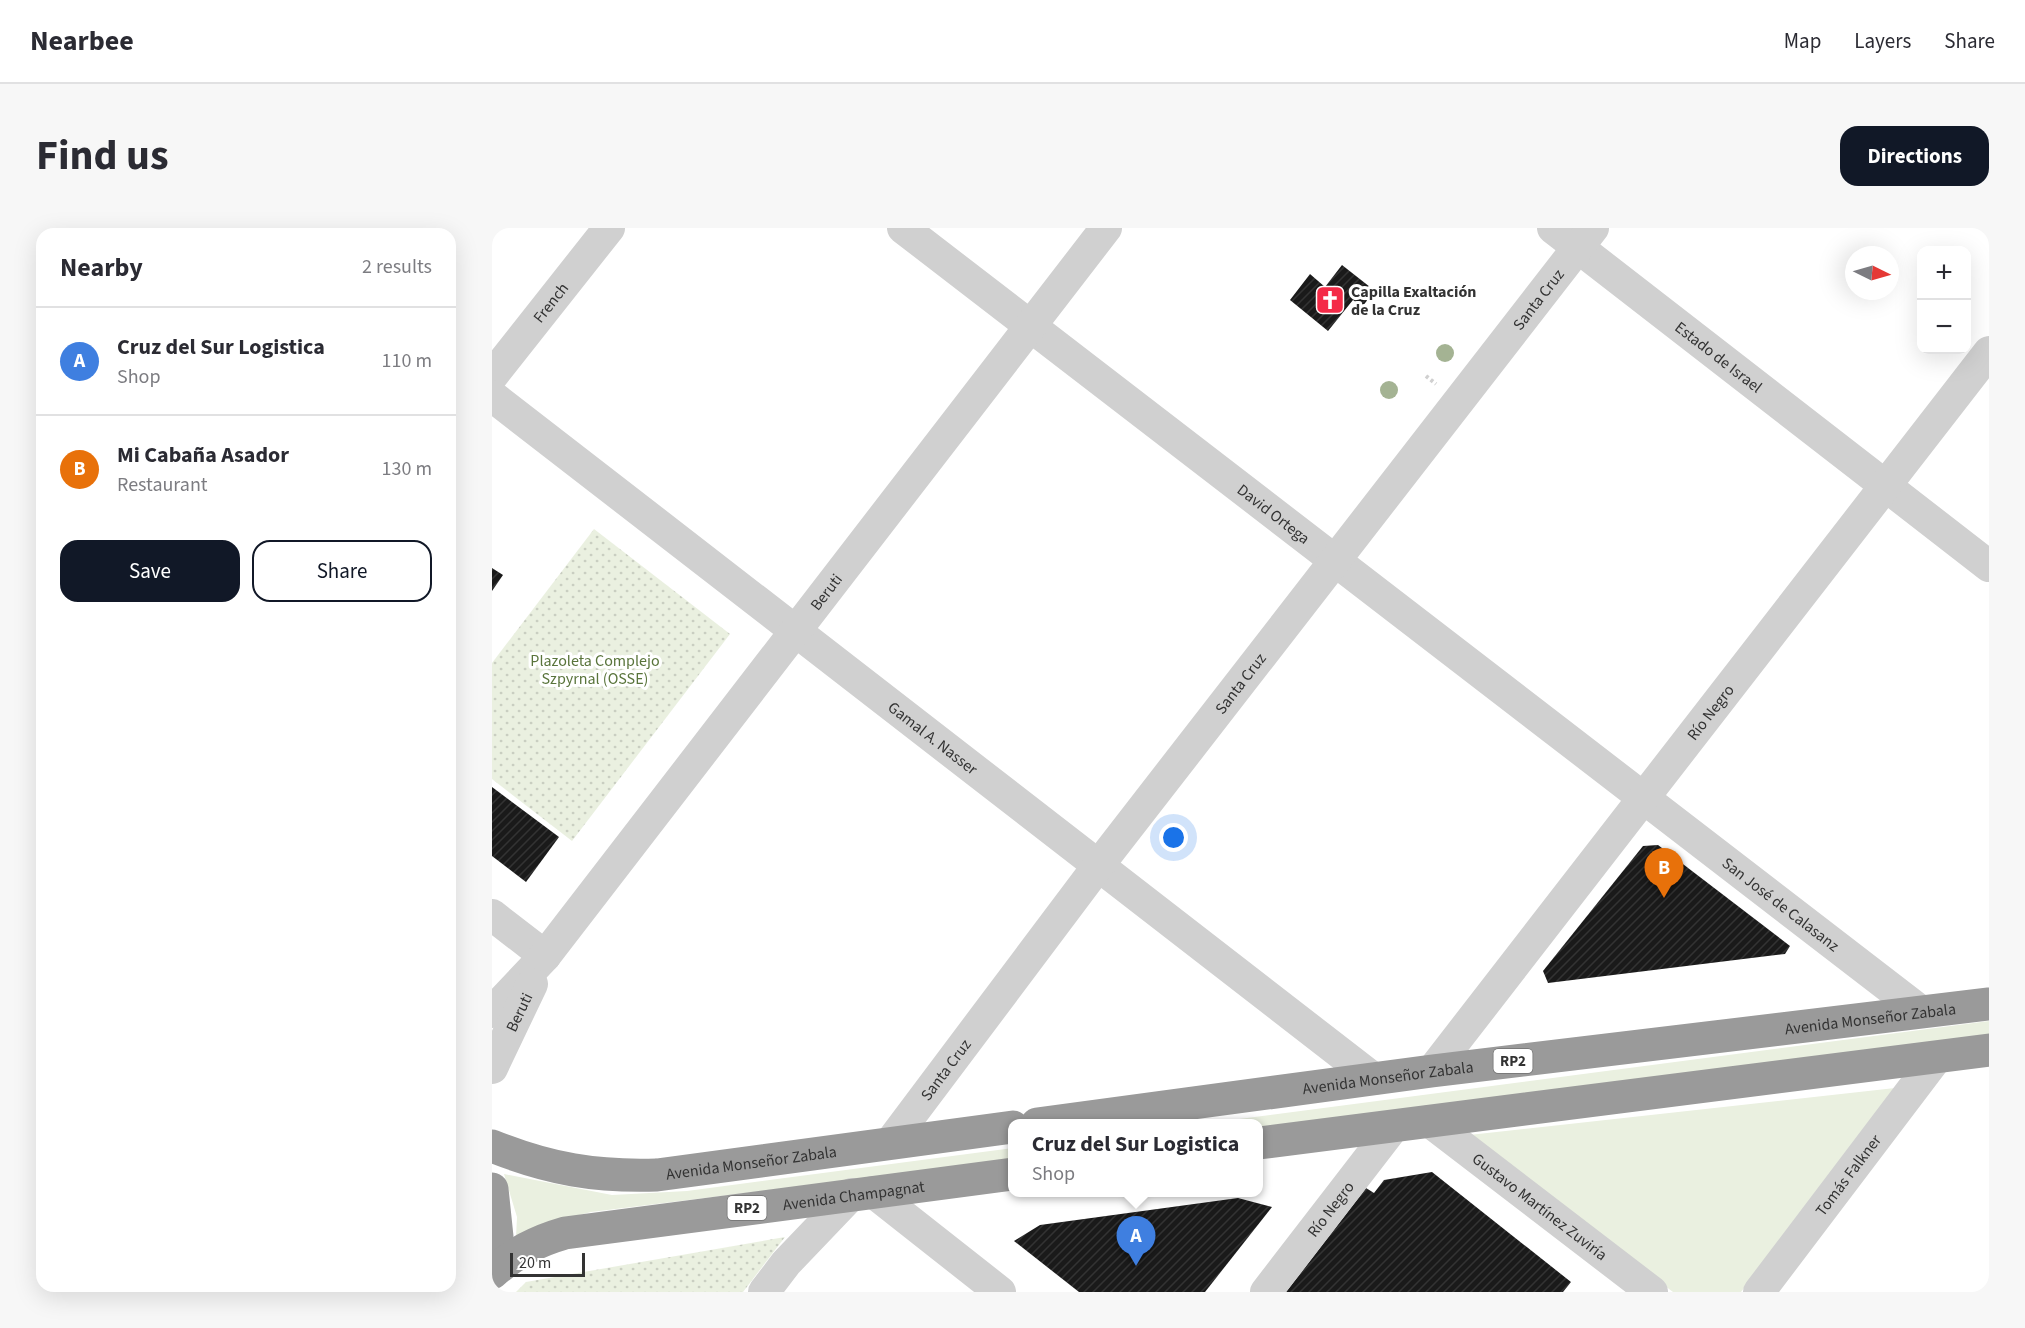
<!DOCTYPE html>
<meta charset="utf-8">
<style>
:root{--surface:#fff;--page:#f7f7f7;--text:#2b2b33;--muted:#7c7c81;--line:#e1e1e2;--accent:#111827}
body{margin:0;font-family:"Source Sans 3",sans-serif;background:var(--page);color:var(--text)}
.controls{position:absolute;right:18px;top:18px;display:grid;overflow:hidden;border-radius:12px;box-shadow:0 6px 24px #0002}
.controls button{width:54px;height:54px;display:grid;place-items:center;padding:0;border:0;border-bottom:2px solid var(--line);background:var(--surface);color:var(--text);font:30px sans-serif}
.compass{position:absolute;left:1353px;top:18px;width:54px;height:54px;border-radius:50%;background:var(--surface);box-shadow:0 6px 24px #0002;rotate:95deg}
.scale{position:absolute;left:18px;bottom:15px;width:75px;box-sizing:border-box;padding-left:6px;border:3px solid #333;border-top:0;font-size:16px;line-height:21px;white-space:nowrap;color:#333;-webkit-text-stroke:4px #fff;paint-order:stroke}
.you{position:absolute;left:682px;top:610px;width:21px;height:21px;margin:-15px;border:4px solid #fff;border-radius:50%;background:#1a73e8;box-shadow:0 0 0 9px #1a73e833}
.badge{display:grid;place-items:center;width:39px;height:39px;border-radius:50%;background:var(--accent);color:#fff;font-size:20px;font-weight:700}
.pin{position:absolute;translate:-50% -50px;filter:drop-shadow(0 2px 3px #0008)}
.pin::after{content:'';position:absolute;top:32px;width:21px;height:18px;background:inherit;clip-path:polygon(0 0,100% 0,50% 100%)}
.popup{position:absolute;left:516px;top:891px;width:255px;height:78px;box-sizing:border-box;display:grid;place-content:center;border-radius:12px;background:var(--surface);filter:drop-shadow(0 2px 4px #0005);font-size:20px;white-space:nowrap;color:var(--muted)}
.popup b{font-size:22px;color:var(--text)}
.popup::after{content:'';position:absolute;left:50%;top:100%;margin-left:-12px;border:12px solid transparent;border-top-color:var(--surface)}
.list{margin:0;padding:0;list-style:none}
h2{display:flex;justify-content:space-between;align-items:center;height:78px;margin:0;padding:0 24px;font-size:26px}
h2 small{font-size:20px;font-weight:400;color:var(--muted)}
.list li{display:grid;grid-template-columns:39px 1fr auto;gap:18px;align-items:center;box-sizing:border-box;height:108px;padding:0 24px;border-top:2px solid var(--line)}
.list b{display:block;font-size:22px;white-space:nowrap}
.list p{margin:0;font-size:20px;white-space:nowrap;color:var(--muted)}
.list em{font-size:20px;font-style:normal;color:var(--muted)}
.actions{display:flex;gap:12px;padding:18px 24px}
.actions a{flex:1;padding:14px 0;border:2px solid var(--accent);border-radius:18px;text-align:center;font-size:21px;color:var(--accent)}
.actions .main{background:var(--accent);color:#fff}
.map{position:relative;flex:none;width:1497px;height:1064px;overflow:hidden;border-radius:18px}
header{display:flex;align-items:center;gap:36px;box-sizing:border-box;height:84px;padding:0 30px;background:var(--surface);border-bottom:2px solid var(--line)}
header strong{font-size:28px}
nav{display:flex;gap:33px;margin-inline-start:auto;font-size:21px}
.intro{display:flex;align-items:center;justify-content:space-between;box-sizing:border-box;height:144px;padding:0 36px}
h1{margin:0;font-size:42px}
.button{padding:15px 27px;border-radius:18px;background:var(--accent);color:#fff;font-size:21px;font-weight:700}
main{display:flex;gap:36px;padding:0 36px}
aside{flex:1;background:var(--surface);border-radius:18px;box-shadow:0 6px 24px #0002}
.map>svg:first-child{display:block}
</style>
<header>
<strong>Nearbee</strong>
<nav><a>Map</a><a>Layers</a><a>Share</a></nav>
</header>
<div class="intro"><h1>Find us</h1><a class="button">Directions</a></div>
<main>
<aside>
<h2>Nearby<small>2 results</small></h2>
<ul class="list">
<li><span class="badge" style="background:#3f7fe0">A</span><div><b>Cruz del Sur Logistica</b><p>Shop</p></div><em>110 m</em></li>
<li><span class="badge" style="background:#e8710a">B</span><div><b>Mi Cabaña Asador</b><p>Restaurant</p></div><em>130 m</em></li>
</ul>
<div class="actions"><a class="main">Save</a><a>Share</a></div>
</aside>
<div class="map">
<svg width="1497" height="1064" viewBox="0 0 1497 1064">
<defs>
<pattern id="park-dots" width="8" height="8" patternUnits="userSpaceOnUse" patternTransform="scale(1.5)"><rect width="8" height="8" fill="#eaf0e0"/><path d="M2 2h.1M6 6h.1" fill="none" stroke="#c9cec1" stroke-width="1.8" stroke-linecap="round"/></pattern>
<pattern id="building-hatch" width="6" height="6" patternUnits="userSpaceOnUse" patternTransform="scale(1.5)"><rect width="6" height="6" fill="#1a1a1a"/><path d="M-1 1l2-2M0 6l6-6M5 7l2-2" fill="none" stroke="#333"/></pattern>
</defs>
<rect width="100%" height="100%" fill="#fff"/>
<g fill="#eaf0e0">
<path d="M1497 793V809L767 901V896H709Z"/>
<path d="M1403 860 1404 863 1249 1064H1181L977 907Z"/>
<path d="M521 920V932L99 984 60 994 24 1009 25 989 12 946 120 967 195 963Z"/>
</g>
<g fill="url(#park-dots)">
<path d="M102 301 238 406 80 613 0 551V435Z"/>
<path d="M293 1009 251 1064H24L34 1054Z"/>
</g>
<g fill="url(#building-hatch)">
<path d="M850 37 878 59 872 66 877 70 870 79 861 72 836 103 798 72 818 46 833 59Z"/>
<path d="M0 340 11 347 0 363Z"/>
<path d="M0 559 67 609 34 654 0 628Z"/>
<path d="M1166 617 1298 718 1293 726 1056 755 1051 743 1151 618Z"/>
<path d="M940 944 1079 1054 1071 1064H794L874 960 882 965 892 952Z"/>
<path d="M746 970 780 979 713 1064H587L522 1013 548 997Z"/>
</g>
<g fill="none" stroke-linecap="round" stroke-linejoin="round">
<path stroke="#d0d0d0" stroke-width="4" stroke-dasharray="3 3" stroke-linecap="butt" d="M934 148 944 156"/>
<g stroke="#d0d0d0" stroke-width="32">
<path id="s1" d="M411 0 1427 782"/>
<path id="s2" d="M1061 0 1497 338"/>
<path id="s3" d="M0 148 117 0"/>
<path id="s4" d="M0 168 882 851"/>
<path d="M0 687 53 728"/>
<path id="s5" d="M0 784 53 728 614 0"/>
<path id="s6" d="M0 840 40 756"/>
<path id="s7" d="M940 843 1497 124"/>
<path id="s8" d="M937 893 1160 1064"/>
<path id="s9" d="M398 915 606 638 1101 0"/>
<path d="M381 964 508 1064"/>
<path d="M272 1064 294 1035 360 966"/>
<path id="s10" d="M774 1064 902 898"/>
<path id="s11" d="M1267 1064 1445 829"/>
</g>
<g stroke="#9a9a9a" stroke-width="33">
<path id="s12" d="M545 896 940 843 1497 776"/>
<path d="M767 915 1497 822"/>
<path id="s13" d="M0 918C57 941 104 949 165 947L521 899"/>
<path d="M0 961 5 1009 0 1023"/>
<path id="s14" d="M0 1045C25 1024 42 1014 73 1005L521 946"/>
</g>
</g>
<g fill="#a4b393">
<circle cx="953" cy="125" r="9"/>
<circle cx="897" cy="162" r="9"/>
</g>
<defs>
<g id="church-square" transform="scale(1.5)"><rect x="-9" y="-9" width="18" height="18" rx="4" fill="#f42a47" stroke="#fff"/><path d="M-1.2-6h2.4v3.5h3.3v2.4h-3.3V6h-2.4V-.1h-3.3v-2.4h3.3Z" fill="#fff"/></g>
</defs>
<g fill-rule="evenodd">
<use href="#church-square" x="838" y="72"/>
</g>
<g text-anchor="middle" stroke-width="6" stroke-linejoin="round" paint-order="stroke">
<g fill="#fff" stroke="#707070" stroke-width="1.5">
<rect x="1001.5" y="821" width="39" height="24" rx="4.5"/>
<rect x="235.5" y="968" width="39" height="24" rx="4.5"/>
</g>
<g font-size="15" font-weight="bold" fill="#333">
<text x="1021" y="838">RP2</text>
<text x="255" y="985">RP2</text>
</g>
<g font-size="16" font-weight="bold" fill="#333" stroke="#fff" text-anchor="start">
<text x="859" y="69">Capilla Exaltación<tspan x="859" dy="18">de la Cruz</tspan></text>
</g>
<g font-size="16" fill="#333" stroke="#fff">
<text dy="6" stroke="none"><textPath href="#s9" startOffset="1064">Santa Cruz</textPath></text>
<text dy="6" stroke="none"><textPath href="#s3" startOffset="94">French</textPath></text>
<text dy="6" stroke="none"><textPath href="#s2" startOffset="210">Estado de Israel</textPath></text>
<text dy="6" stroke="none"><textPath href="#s1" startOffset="468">David Ortega</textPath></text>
<text dy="6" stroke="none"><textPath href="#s5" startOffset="537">Beruti</textPath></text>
<text dy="6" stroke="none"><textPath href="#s9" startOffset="578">Santa Cruz</textPath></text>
<text dy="6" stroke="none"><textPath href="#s7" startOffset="454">Río Negro</textPath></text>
<text dy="6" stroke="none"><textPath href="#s4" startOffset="558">Gamal A. Nasser</textPath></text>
<text dy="6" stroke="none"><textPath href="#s1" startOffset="1108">San José de Calasanz</textPath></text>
<text dy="6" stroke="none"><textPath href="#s6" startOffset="62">Beruti</textPath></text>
<text dy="6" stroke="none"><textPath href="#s12" startOffset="840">Avenida Monseñor Zabala</textPath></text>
<text dy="6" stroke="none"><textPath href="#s9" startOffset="92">Santa Cruz</textPath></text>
<text dy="6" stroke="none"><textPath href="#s12" startOffset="354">Avenida Monseñor Zabala</textPath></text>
<text dy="6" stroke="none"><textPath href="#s13" startOffset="264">Avenida Monseñor Zabala</textPath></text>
<text dy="6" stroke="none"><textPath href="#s11" startOffset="147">Tomás Falkner</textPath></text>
<text dy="6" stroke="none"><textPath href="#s14" startOffset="375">Avenida Champagnat</textPath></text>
<text dy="6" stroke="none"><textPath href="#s8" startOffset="140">Gustavo Martínez Zuviría</textPath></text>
<text dy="6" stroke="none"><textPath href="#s10" startOffset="105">Río Negro</textPath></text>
</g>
<g font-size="16" fill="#59743b" stroke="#fff">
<text x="103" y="438">Plazoleta Complejo<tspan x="103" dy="18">Szpyrnal (OSSE)</tspan></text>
</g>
</g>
</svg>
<div class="controls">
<button>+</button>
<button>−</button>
</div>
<svg class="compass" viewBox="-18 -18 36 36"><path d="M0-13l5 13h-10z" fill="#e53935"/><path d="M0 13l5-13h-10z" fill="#7c7c81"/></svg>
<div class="scale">20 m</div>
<div class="you"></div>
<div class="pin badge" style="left:644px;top:1038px;background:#3f7fe0">A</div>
<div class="popup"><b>Cruz del Sur Logistica</b>Shop</div>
<div class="pin badge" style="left:1172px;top:670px;background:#e8710a">B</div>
</div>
</main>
